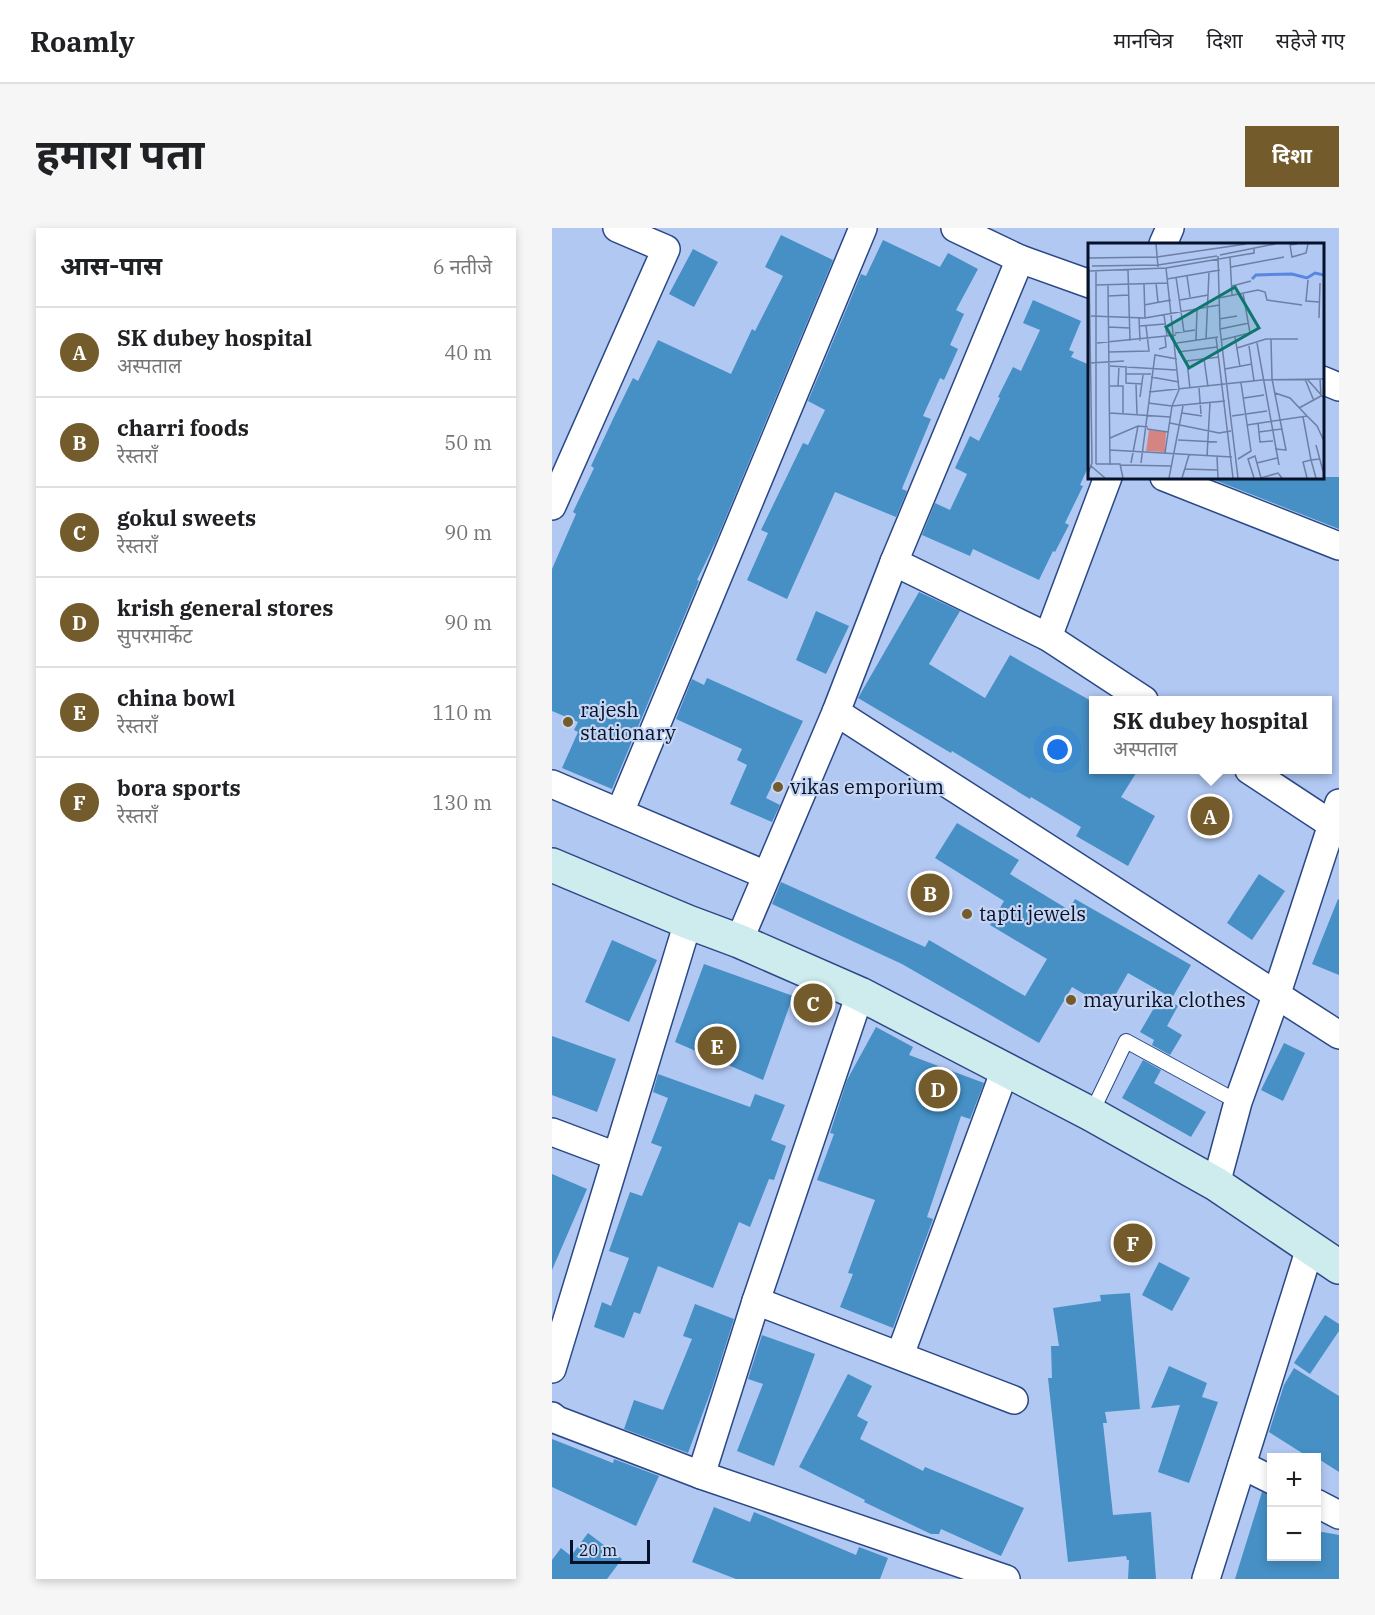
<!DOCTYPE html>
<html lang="hi">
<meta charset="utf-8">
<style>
:root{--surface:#fff;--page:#f6f6f6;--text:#202124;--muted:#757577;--line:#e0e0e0;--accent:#735b2b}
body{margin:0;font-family:"IBM Plex Serif","Noto Sans Devanagari",serif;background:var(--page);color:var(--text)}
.controls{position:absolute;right:18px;bottom:18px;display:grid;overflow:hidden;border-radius:0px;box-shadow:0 3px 9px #0003}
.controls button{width:54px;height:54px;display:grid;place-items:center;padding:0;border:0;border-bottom:2px solid var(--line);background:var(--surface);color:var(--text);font:30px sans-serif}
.scale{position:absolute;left:18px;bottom:15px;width:80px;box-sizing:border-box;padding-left:6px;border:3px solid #06112b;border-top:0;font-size:16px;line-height:21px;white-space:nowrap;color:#06112b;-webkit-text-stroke:4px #c5d5f2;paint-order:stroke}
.you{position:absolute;left:506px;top:522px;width:21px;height:21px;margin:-15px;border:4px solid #fff;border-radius:50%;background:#1a73e8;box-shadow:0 0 0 9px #1a73e833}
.badge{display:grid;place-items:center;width:39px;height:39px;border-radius:50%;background:var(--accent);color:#fff;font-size:20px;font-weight:700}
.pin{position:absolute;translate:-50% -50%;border:3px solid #fff;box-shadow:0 2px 6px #0006}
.popup{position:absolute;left:537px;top:468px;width:243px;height:78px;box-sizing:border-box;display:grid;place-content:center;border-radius:0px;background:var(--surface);filter:drop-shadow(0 2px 4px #0005);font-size:20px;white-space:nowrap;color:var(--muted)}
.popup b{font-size:22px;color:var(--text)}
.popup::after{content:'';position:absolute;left:50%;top:100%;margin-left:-12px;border:12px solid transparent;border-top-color:var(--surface)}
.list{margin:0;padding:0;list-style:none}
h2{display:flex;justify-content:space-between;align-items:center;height:78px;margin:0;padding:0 24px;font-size:26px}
h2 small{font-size:20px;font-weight:400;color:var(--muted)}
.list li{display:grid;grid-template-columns:39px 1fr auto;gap:18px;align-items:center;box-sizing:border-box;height:90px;padding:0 24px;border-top:2px solid var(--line)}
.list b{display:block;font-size:22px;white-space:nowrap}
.list p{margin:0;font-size:20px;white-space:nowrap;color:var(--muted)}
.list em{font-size:20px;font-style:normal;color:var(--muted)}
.map{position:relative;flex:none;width:787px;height:1351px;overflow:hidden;border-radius:0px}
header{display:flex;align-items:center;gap:36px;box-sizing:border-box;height:84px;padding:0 30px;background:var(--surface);border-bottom:2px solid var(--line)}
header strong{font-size:28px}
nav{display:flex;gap:33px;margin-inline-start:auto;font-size:21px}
.intro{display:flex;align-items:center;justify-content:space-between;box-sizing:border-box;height:144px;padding:0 36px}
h1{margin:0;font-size:42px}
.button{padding:15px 27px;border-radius:0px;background:var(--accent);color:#fff;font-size:21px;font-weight:700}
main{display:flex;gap:36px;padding:0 36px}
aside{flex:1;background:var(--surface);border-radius:0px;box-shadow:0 3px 9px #0003}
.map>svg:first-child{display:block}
</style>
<header>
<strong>Roamly</strong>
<nav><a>मानचित्र</a><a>दिशा</a><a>सहेजे गए</a></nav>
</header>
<div class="intro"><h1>हमारा पता</h1><a class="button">दिशा</a></div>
<main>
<aside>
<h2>आस-पास<small>6 नतीजे</small></h2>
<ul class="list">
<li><span class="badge">A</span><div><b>SK dubey hospital</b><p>अस्पताल</p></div><em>40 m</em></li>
<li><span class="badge">B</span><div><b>charri foods</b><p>रेस्तराँ</p></div><em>50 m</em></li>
<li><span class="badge">C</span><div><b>gokul sweets</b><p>रेस्तराँ</p></div><em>90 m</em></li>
<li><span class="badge">D</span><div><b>krish general stores</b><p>सुपरमार्केट</p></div><em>90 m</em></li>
<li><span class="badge">E</span><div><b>china bowl</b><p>रेस्तराँ</p></div><em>110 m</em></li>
<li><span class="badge">F</span><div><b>bora sports</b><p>रेस्तराँ</p></div><em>130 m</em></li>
</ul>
</aside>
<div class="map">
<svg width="787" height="1351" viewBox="0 0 787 1351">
<rect width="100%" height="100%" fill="#b1c8f3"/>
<g fill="#4690c6">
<path d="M229 7 281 32 164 313 145 352 147 353 60 561 10 540 26 504 22 502 26 494 0 483V341L24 286 21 284 42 240 39 238 61 191 81 150 86 153 106 112 179 146 200 101 203 103 231 48 213 39Z"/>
<path d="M331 12 388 39 396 25 426 41 404 82 412 86 398 117 406 121 392 152 388 150 371 188 379 191 351 258 350 261 355 263 344 289 283 264 235 371 195 352 216 305 209 302 251 215 256 217 273 182 256 173 309 46 314 48Z"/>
<path d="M141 21 166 34 142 79 117 66Z"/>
<path d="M481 72 529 93 517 122 522 124 519 129 538 137V235L528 257 531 258 513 295 517 297 503 324 501 323 487 352 421 321 418 328 370 307 383 275 398 282 415 246 403 240 418 208 427 213 448 170 446 169 461 139 469 143 488 102 471 95Z"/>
<path d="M655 249H787V301Z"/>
<path d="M367 364 408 383 377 436 433 470 458 427 541 474V542H586L569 569 603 588 576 638 524 608 529 599 479 569 478 571 400 523 399 525 306 470Z"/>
<path d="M264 383 297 398 274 446 244 432Z"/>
<path d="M155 450 251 493 214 570 228 577 220 594 178 576 195 537 185 532 190 521 124 491 140 451 152 457Z"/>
<path d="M405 595 467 632 458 646 517 682 523 671 639 737 620 770 576 745 556 780 520 759 487 815 350 736 220 676 229 654 373 719 377 712 473 768 495 731 438 697 452 673 383 630Z"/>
<path d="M707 646 733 663 700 712 675 695Z"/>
<path d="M786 671 787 672V747L760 736Z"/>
<path d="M60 712 105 732 77 794 33 774Z"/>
<path d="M152 736 241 768 211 852 123 814Z"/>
<path d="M609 768 626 778 615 798 630 807 618 827 600 817 602 812 588 804Z"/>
<path d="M324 799 361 819 357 827 432 855 418 891 409 888 375 989 381 991 341 1100 288 1079 301 1046 296 1045 323 972 265 952 282 906 278 905 295 852Z"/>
<path d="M0 808 64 831 45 884 0 867Z"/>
<path d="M732 815 753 825 731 873 709 862Z"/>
<path d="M591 832 609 842 602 855 654 884 639 909 570 870Z"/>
<path d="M106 846 198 879 203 866 233 877 219 912 234 918 222 952 217 951 198 999 187 994 161 1060 106 1038 88 1086 82 1084 72 1110 42 1099 50 1074 59 1078 77 1030 57 1023 78 964 90 968 110 919 99 915 116 870 101 864Z"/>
<path d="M0 946 35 961 0 1042Z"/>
<path d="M607 1034 638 1050 620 1083 590 1067Z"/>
<path d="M578 1065 588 1181 553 1184 555 1195H551L561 1287 599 1284 604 1351H576L577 1332H575L574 1328 516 1334 496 1150H500L499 1118H507L501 1080 549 1073 548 1067Z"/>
<path d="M143 1076 182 1091 160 1160 136 1225 72 1201 82 1172 111 1182 140 1111 131 1108Z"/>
<path d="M773 1087 787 1096V1103L758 1146 742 1135Z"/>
<path d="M210 1107 263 1126 222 1238 185 1223 211 1156 196 1151Z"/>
<path d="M617 1138 655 1155 650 1169 666 1174 637 1255 606 1244 628 1177 599 1180Z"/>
<path d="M742 1140 787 1168V1244L765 1230H758L717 1204 732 1157Z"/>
<path d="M296 1146 320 1158 305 1188 316 1194 308 1211 371 1243 373 1239 472 1280 449 1328 389 1301 387 1306H379L312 1274 313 1272 247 1239Z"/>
<path d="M0 1211 61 1235 62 1231 107 1248 84 1298 0 1259Z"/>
<path d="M710 1264 720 1268V1329H765V1303L787 1307V1351H683Z"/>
<path d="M162 1279 198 1294 202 1284 304 1327 307 1319 336 1330 328 1351H184L140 1334Z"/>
<path d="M36 1305 70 1331 55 1351H0V1332L9 1320 19 1328Z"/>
</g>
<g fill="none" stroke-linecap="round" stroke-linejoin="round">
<g stroke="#2a4886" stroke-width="16">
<path id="lane" d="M539 886 574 813 686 874"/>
</g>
<g stroke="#2a4886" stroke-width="30">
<g id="street">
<path d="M403 0 468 31 538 56"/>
<path d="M611 16 618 0"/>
<path d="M770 152 787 159"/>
<path d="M612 249 787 318"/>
<path d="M0 278 114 21 65 0"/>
<path d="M342 334 496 409 592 472"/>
<path d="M496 409 556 249"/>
<path d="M284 484 787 807"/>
<path d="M697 542 779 596"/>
<path d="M0 556 214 647"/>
<path d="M68 584 311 0"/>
<path d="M187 713 284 484 342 334 468 31"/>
<path d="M0 904 64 928"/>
<path d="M664 956 686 874 724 768 787 575"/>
<path d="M204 1073 462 1172"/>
<path d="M348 1127 453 842"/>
<path d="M0 1141 136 694"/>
<path d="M0 1188 5 1192 149 1247 454 1351"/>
<path d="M690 1237 720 1252"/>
<path d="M149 1247 204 1073 308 766"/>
<path d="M764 1275 787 1287"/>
<path d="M654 1351 758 1020"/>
</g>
</g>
<g stroke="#2a4886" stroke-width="36">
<path id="secondary" d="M0 637 136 694 187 713 308 766 539 886 664 956 787 1039"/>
</g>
<use href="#lane" stroke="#fff" stroke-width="14"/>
<use href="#street" stroke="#fff" stroke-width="27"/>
<use href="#secondary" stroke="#ceecee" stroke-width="33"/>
</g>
<g fill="#735b2b" stroke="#c5d5f2" stroke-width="2">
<circle cx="16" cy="494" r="6"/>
<circle cx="226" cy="559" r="6"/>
<circle cx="415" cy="686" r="6"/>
<circle cx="519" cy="772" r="6"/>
</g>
<g text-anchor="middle" stroke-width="4.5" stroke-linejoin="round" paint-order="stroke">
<g font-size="20" fill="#06112b" stroke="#c5d5f2" text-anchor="start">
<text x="28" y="489">rajesh<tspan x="28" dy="23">stationary</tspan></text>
<text x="238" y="566">vikas emporium</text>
<text x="427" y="693">tapti jewels</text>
<text x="531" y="779">mayurika clothes</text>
</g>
</g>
<g transform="translate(536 15)">
<rect width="236" height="236" fill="#b1c8f3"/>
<path d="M61 187 78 189 77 209 58 208Z" fill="#d68481"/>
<path fill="none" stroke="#5986df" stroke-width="3" d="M164 36 168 32 204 31 219 35 227 30 236 32"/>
<path fill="none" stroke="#6d7fa3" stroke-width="1.5" d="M68 1 70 24M209 1 202 2 204 14 218 10 220 1M132 12 187 1M130 13 132 86 150 235M142 14 144 52M0 15 69 14 158 1M4 23 70 22 129 13M143 24 196 14M40 27 42 98M1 28 78 25 166 10V6M8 28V221M99 33 102 54M88 34 96 89M79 36 132 27M220 37 218 58 231 59M68 40 70 59M56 41 57 75M8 42 80 40M20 42 22 222M144 43 163 38M20 53 41 52M131 55 170 47 177 49 179 57 214 62M92 57 120 52M56 62 83 57M76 72 79 93M3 73 57 75 131 62M51 75 52 98M231 75 232 40M131 76 149 73M52 83 77 81M20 84 42 85M132 86 161 80M87 90 107 87M128 94 145 235M147 94 152 124M118 96 121 29M183 96 184 136 198 207 187 206M108 97 109 67M133 97 162 90 155 50M9 100 88 92M89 100 130 94M169 100 191 222M161 103 166 138M149 105 178 96H210M71 106 78 104 77 93M21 109 61 108 58 83M90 109 129 104M116 116 120 144M2 120 36 118M22 123 88 127M38 123V140L54 141M137 126 164 121M38 131H63M63 134 91 139M217 136 226 158M219 136 236 155M48 141 49 171M22 143H35V170M30 143 31 123M111 145 113 171M102 146 99 118 131 114M61 149 174 137 236 136M187 150 202 155 219 173M52 154 55 132M156 155 176 152M60 160 84 163 137 158M211 165 233 153 232 136M22 170 82 174M94 170 114 173M144 173 179 168M215 174 223 217 215 219 219 235M82 180 131 190 143 188M170 180 172 199 185 198M159 182 219 173 229 183 236 198M59 186 80 189M171 189 194 186M22 195 50 183 60 184M90 197 129 199M228 202 235 228M22 207 144 214M77 210 84 163 91 147 78 25M119 213 122 160M129 213 130 235M150 216 163 208 153 140M43 220 50 183M53 220 67 112 89 116M169 220 189 215M8 221H32L35 235M32 222 84 223M3 223 17 235M97 226 129 227M0 230 4 220 1 24M81 235 95 163M94 235 101 212M166 235 160 216 167 213 173 235M173 235 190 230 194 235M228 235 223 217 232 216"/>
<path fill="#0f766e" fill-opacity="0.15" stroke="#0f766e" stroke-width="3" d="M147 44 171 85 101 125 78 84Z"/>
<rect width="236" height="236" fill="none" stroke="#06112b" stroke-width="3"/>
</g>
</svg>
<div class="controls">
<button>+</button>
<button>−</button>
</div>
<div class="scale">20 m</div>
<div class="you"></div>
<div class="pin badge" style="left:658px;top:588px">A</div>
<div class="popup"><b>SK dubey hospital</b>अस्पताल</div>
<div class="pin badge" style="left:378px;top:665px">B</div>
<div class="pin badge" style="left:261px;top:775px">C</div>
<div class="pin badge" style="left:386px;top:861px">D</div>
<div class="pin badge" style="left:165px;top:818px">E</div>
<div class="pin badge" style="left:581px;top:1015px">F</div>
</div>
</main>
